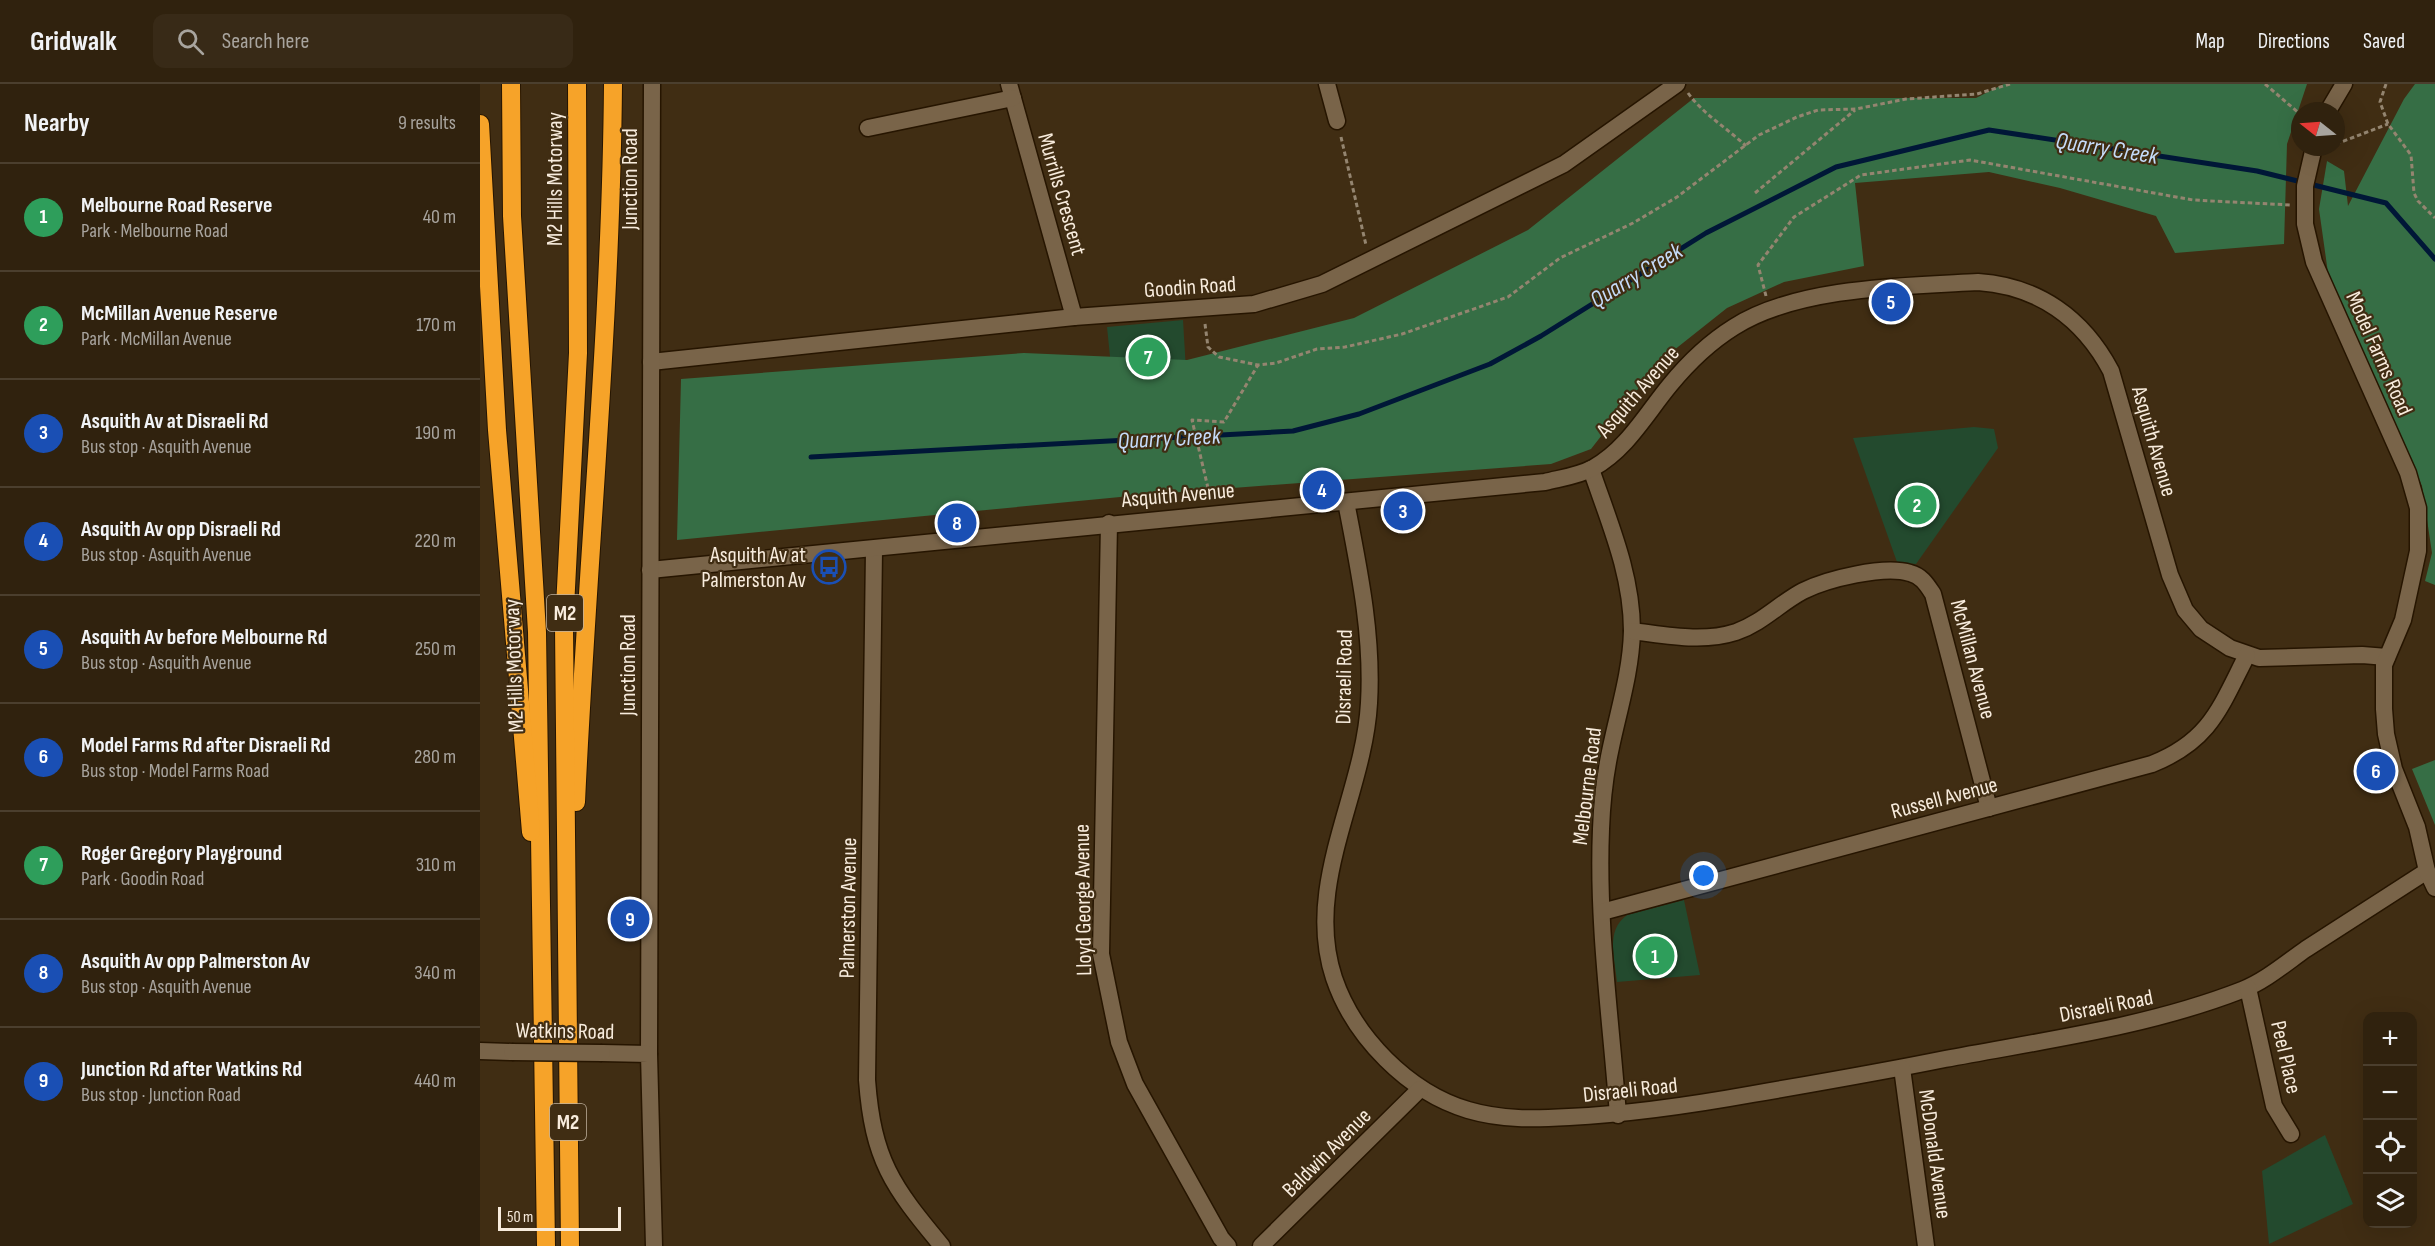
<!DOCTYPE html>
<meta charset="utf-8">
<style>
:root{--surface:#30220e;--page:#382a17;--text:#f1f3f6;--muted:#a8a49e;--line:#4b3f2e;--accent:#52cbd8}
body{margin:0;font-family:"Sofia Sans Condensed",sans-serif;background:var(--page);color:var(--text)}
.controls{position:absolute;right:18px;bottom:18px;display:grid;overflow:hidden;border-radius:12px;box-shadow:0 6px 24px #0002}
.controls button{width:54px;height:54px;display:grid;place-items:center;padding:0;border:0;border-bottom:2px solid var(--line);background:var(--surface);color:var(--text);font:30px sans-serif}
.compass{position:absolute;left:1811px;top:18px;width:54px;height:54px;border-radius:50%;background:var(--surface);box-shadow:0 6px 24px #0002;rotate:287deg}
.scale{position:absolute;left:18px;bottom:15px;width:123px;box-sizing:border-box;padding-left:6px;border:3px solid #f8ecdd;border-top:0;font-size:16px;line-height:21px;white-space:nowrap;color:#f8ecdd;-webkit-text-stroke:4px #402d13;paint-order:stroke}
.you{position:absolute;left:1224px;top:792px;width:21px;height:21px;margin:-15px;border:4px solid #fff;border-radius:50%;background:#1a73e8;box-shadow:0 0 0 9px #1a73e833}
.badge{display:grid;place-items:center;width:39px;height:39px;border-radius:50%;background:var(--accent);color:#fff;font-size:20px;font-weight:700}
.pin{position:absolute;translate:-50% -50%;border:3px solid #fff;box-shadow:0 2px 6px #0006}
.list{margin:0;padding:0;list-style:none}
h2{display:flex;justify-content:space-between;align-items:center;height:78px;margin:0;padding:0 24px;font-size:26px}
h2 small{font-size:20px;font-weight:400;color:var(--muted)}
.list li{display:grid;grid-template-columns:39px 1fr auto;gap:18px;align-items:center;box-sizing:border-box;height:108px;padding:0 24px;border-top:2px solid var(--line)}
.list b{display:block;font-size:22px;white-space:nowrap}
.list p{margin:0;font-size:20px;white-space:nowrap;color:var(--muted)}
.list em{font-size:20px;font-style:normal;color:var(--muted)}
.icon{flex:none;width:33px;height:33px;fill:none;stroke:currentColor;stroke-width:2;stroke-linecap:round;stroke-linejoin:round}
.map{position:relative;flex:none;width:1955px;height:1162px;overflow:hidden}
header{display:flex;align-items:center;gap:36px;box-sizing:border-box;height:84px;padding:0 30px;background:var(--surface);border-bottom:2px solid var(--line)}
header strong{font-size:28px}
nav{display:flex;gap:33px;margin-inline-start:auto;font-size:21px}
.search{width:420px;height:54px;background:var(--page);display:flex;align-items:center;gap:15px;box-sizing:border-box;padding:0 21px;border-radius:12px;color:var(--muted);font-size:22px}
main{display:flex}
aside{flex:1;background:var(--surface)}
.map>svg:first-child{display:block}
</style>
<header>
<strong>Gridwalk</strong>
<div class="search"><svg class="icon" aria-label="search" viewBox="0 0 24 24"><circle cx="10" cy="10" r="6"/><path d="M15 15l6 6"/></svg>Search here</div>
<nav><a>Map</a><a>Directions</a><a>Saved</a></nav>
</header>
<main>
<aside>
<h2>Nearby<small>9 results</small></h2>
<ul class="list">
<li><span class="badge" style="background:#2e9e5b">1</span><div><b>Melbourne Road Reserve</b><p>Park · Melbourne Road</p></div><em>40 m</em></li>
<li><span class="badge" style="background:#2e9e5b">2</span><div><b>McMillan Avenue Reserve</b><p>Park · McMillan Avenue</p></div><em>170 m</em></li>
<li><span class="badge" style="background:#1a4fb4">3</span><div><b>Asquith Av at Disraeli Rd</b><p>Bus stop · Asquith Avenue</p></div><em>190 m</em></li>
<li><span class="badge" style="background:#1a4fb4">4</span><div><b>Asquith Av opp Disraeli Rd</b><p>Bus stop · Asquith Avenue</p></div><em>220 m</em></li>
<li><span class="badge" style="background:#1a4fb4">5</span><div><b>Asquith Av before Melbourne Rd</b><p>Bus stop · Asquith Avenue</p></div><em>250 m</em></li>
<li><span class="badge" style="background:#1a4fb4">6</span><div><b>Model Farms Rd after Disraeli Rd</b><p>Bus stop · Model Farms Road</p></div><em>280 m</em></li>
<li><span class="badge" style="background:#2e9e5b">7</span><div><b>Roger Gregory Playground</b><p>Park · Goodin Road</p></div><em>310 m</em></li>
<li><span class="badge" style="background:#1a4fb4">8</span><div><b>Asquith Av opp Palmerston Av</b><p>Bus stop · Asquith Avenue</p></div><em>340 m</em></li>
<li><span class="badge" style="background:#1a4fb4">9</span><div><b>Junction Rd after Watkins Rd</b><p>Bus stop · Junction Road</p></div><em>440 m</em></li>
</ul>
</aside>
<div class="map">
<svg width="1955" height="1162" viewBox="0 0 1955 1162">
<rect width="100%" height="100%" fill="#402d13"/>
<g fill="#234a2e">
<path d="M703 236 707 303 634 312 627 243Z"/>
<path d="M1494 343 1514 345 1518 364 1436 480 1417 478 1373 354Z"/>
<path d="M1204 816 1220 891 1137 898C1135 874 1125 847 1147 831Z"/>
<path d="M1845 1051 1873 1120 1789 1160 1782 1087Z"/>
</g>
<g fill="#366e45">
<path d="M1524 0H1827L1807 60 1804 160 1695 169 1676 132 1580 104 1509 88 1375 99 1384 182 1304 198 1247 224 1179 278 1111 365 1071 380 661 411 197 456 201 295 544 269 707 276 874 234 1048 146 1214 14H1496Z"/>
<path d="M1935 0H1955V501L1945 497 1952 469 1942 402 1848 189 1839 125 1847 77 1864 87 1868 122 1924 15Z"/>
<path d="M1955 676V741L1932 685Z"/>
</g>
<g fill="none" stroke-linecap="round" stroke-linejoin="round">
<path stroke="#001737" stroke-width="5" d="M331 373 813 347 879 330 1010 280 1061 252 1226 149 1356 83 1509 46 1777 87 1906 119 1955 175"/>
<g stroke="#261500" stroke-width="19">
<g id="minor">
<path d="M529 0 594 233"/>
<path d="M847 0 857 37"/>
<path d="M388 44 533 14"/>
<path d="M171 278 594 233 774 220 842 200 1084 80 1197 0"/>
<path d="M1111 385C1129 438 1152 490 1152 547 1151 587 1139 625 1131 663 1125 690 1122 718 1121 745 1117 840 1131 936 1138 1031"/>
<path d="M866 418C879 485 893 551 889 619 884 711 823 801 854 894 874 953 928 1008 988 1026 1022 1036 1054 1035 1089 1033 1151 1030 1212 1021 1273 1010 1337 999 1401 988 1465 975 1565 956 1667 943 1762 906 1785 897 1806 879 1826 865 1867 839 1907 813 1947 787"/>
<path d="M629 439 621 870 639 958 655 1000 741 1154 748 1162"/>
<path d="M394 466 387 996C393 1076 412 1102 462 1162"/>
<path d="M170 486 1065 398C1081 394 1098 392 1113 384 1147 365 1166 330 1190 301 1208 279 1230 258 1254 243 1316 203 1425 202 1498 198 1558 202 1603 234 1631 287L1690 491 1705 526 1721 545 1750 564 1779 574 1882 571 1907 573"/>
<path d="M1152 547C1186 551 1222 559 1256 548 1282 539 1300 519 1323 507 1347 495 1404 481 1430 489 1442 492 1447 501 1453 510L1509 724"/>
<path d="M1122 828 1672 680C1730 657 1740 624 1767 571"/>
<path d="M1768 904 1794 1022 1811 1050"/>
<path d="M169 970 172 0"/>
<path d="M1422 984 1446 1162"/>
<path d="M781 1162 940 1005"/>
</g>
</g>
<g stroke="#261500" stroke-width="19">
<g id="tertiary">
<path d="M1848 27 1864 0"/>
<path d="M1834 63 1825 102V140L1834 178 1928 389 1938 424V467L1923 536 1904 581V625L1906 650 1914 685 1937 743 1947 787 1955 804"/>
<path d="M0 967 32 968"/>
<path d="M122 969 169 970 174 1162"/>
</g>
</g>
<g stroke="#261500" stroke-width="20">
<g id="motorway">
<path d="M31 0 32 132 57 548 66 1162"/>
<path d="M0 40 17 346 51 748"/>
<path d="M96 718C107 478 131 240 133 0"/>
<path d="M90 1162 84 543 98 269 97 0"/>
</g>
</g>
<g stroke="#948570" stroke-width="3" stroke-dasharray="4.5 3" stroke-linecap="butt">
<path d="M1785 0 1820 30"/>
<path d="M1906 0 1900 18 1908 40 1931 71 1934 109 1938 117 1955 134"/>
<path d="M1208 9C1223 30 1247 44 1266 62"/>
<path d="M861 53 886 161"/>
<path d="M1856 60 1908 40"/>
<path d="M1275 109 1375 26"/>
<path d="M1286 212 1278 181 1314 133 1381 91 1490 76 1713 116 1810 121"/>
<path d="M725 240 728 263 739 273 778 281 796 279 837 265 865 263 922 250 1028 213 1080 174 1153 139 1197 113 1279 51 1317 33 1338 26 1376 25 1426 15 1497 10 1530 0"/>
<path d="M728 404 712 336 744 338 778 281"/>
</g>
<use href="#minor" stroke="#796449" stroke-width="16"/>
<use href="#tertiary" stroke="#796449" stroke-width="16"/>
<use href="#motorway" stroke="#f6a329" stroke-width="18"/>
<g stroke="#261500" stroke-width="19" stroke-linecap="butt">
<path id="tertiary-bridge" d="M32 968 122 969"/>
</g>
<use href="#tertiary-bridge" stroke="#796449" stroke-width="16"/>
</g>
<defs>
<g id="bus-ring" transform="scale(1.725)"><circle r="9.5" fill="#402d13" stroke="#1a4fb4" stroke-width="1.5"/><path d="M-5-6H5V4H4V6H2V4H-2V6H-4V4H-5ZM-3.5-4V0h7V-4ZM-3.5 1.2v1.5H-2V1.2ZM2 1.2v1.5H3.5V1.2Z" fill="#1a4fb4"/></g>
</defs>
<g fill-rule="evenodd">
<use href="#bus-ring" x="349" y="483"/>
</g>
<g text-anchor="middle" stroke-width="4.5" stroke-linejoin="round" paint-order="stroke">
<g fill="#402d13" stroke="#c1b3a0" stroke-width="1.5">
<rect x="67" y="511" width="36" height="36" rx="4.5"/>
<rect x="70" y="1020" width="36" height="36" rx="4.5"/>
</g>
<g font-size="21" font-weight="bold" fill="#f8ecdd">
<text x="85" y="536">M2</text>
<text x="88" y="1045">M2</text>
</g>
<g font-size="22" fill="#f8ecdd" stroke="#402d13">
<text transform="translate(74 95) rotate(-90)" y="8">M2 Hills Motorway</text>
<text transform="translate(149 95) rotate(-90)" y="8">Junction Road</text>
<text transform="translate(583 110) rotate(74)" y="8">Murrills Crescent</text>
<text transform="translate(710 202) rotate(-4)" y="8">Goodin Road</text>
<text transform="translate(1900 269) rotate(66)" y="8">Model Farms Road</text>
<text transform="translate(1157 307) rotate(-49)" y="8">Asquith Avenue</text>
<text transform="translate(1675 357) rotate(74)" y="8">Asquith Avenue</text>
<text transform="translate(698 410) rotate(-5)" y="8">Asquith Avenue</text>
<text transform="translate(1494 575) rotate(75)" y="8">McMillan Avenue</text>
<text transform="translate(147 581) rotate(-90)" y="8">Junction Road</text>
<text transform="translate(33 582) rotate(-92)" y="8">M2 Hills Motorway</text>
<text transform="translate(863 593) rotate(-89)" y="8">Disraeli Road</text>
<text transform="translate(1106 702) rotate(-83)" y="8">Melbourne Road</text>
<text transform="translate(1464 713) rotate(-15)" y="8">Russell Avenue</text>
<text transform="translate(602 816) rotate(-91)" y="8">Lloyd George Avenue</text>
<text transform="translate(367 824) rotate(-89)" y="8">Palmerston Avenue</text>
<text transform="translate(1626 921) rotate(-11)" y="8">Disraeli Road</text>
<text transform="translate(85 946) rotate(1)" y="8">Watkins Road</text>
<text transform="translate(1807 973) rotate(77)" y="8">Peel Place</text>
<text transform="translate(1150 1005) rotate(-6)" y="8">Disraeli Road</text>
<text transform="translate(846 1068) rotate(-45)" y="8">Baldwin Avenue</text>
<text transform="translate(1456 1070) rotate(82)" y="8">McDonald Avenue</text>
</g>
<g font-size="22" fill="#f8ecdd" stroke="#402d13" text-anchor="end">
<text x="326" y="478">Asquith Av at<tspan x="326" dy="25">Palmerston Av</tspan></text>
</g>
<g font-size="24" font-style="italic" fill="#c5dbf9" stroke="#402d13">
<text transform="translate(1627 64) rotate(9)" y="8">Quarry Creek</text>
<text transform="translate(1156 191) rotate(-31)" y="8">Quarry Creek</text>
<text transform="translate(689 354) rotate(-3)" y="8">Quarry Creek</text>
</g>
</g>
</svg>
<div class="controls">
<button>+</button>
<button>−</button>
<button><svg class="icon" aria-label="locate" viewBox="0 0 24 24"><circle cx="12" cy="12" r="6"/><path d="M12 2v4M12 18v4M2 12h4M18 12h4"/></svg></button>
<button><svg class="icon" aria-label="layers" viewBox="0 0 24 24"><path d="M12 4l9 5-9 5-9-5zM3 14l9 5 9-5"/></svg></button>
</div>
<svg class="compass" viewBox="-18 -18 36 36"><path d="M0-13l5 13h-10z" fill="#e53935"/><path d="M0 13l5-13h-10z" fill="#a8a49e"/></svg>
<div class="scale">50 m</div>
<div class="you"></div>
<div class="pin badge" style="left:1175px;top:872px;background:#2e9e5b">1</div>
<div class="pin badge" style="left:1437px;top:421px;background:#2e9e5b">2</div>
<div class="pin badge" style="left:923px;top:427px;background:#1a4fb4">3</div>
<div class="pin badge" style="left:842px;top:406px;background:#1a4fb4">4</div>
<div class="pin badge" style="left:1411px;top:218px;background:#1a4fb4">5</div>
<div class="pin badge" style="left:1896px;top:687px;background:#1a4fb4">6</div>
<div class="pin badge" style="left:668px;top:273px;background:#2e9e5b">7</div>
<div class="pin badge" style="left:477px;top:439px;background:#1a4fb4">8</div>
<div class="pin badge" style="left:150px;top:835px;background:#1a4fb4">9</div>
</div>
</main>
